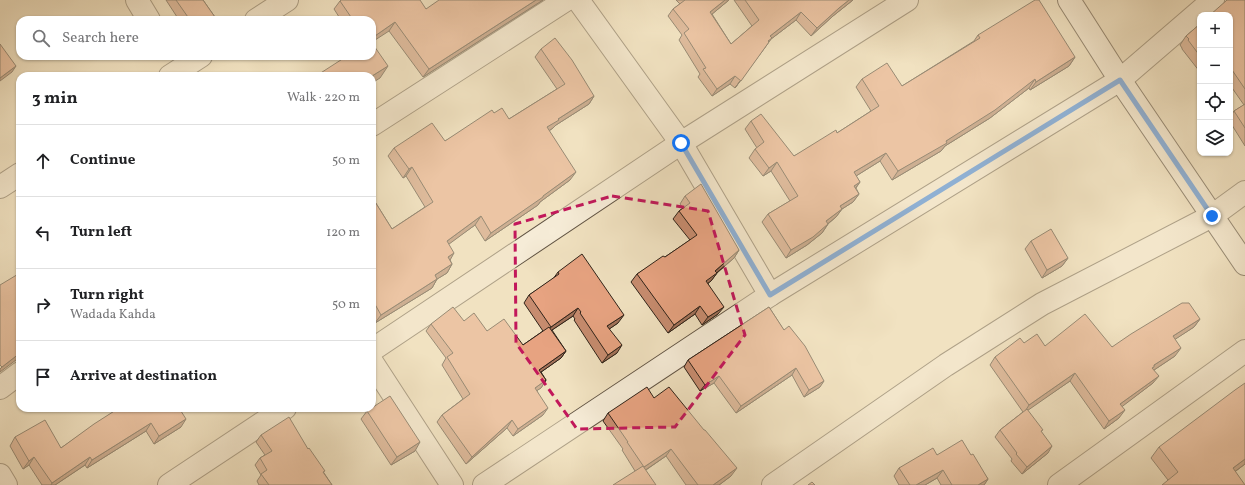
<!DOCTYPE html>
<meta charset="utf-8">
<style>
:root{--surface:#fff;--page:#f2f2f2;--text:#202124;--muted:#757577;--line:#e0e0e0}
body{margin:0;font-family:Vollkorn,serif;background:var(--page);color:var(--text)}
.controls{position:absolute;right:12px;top:12px;display:grid;overflow:hidden;border-radius:8px;box-shadow:0 1px 3px #0004}
.controls button{width:36px;height:36px;display:grid;place-items:center;padding:0;border:0;border-bottom:1px solid var(--line);background:var(--surface);color:var(--text);font:20px sans-serif}
.stop{position:absolute;width:12px;height:12px;margin:-9px;border:3px solid #1a73e8;border-radius:50%;background:#fff}
.stop.end{background:#1a73e8;border-color:#fff;box-shadow:0 1px 4px #0008}
.list{margin:0;padding:0;list-style:none}
h2{display:flex;justify-content:space-between;align-items:center;height:52px;margin:0;padding:0 16px;font-size:17px}
h2 small{font-size:13px;font-weight:400;color:var(--muted)}
.list li{display:grid;grid-template-columns:26px 1fr auto;gap:12px;align-items:center;box-sizing:border-box;height:72px;padding:0 16px;border-top:1px solid var(--line)}
.list b{display:block;font-size:15px;white-space:nowrap}
.list p{margin:0;font-size:13px;white-space:nowrap;color:var(--muted)}
.list em{font-size:13px;font-style:normal;color:var(--muted)}
.icon{flex:none;width:22px;height:22px;fill:none;stroke:currentColor;stroke-width:2;stroke-linecap:round;stroke-linejoin:round}
.map{position:relative;flex:none;width:1245px;height:485px;overflow:hidden}
.search{position:absolute;background:var(--surface);box-shadow:0 1px 3px #0004;left:16px;top:16px;width:360px;height:44px;display:flex;align-items:center;gap:10px;box-sizing:border-box;padding:0 14px;border-radius:12px;color:var(--muted);font-size:15px}
.panel{position:absolute;background:var(--surface);box-shadow:0 1px 3px #0004;left:16px;top:72px;width:360px;height:340px;border-radius:12px}
.map>svg:first-child{display:block}
</style>
<div class="map">
<svg width="1245" height="485" viewBox="0 0 1245 485">
<rect width="100%" height="100%" fill="#f1e2c1"/>
<filter id="stains"><feTurbulence type="fractalNoise" baseFrequency=".005" numOctaves="4"/><feColorMatrix values="0 0 0 0 .2 0 0 0 0 .09 0 0 0 0 .02 0 0 0 .5 -.17"/></filter>
<radialGradient id="worn" r=".72"><stop offset=".6" stop-color="#630" stop-opacity="0"/><stop offset="1" stop-color="#630" stop-opacity=".3"/></radialGradient>
<g fill="none" stroke-linecap="round" stroke-linejoin="round">
<g stroke="#605343" stroke-width="24">
<g id="minor">
<path d="M137 0 149 20"/>
<path d="M578 0 681 143 770 295"/>
<path d="M256 20 287 0"/>
<path d="M170 76 201 56"/>
<path d="M372 125 566 0"/>
<path d="M0 187 20 174"/>
<path d="M372 350 681 143 907 0"/>
<path d="M372 362 452 485"/>
<path d="M0 388 20 373"/>
<path d="M0 475 6 485"/>
<path d="M169 485 285 408"/>
<path d="M484 485 770 295 1120 80 1213 0"/>
<path d="M773 485 946 365 1042 304 1212 216 1245 192"/>
<path d="M1059 485 1245 351"/>
</g>
</g>
<g stroke="#2f2319" stroke-width="24">
<path id="secondary" d="M1069 0 1120 80 1245 264"/>
</g>
<use href="#minor" stroke="#f6ecd7" stroke-width="22"/>
<use href="#secondary" stroke="#f6ecd7" stroke-width="22"/>
</g>
<g fill="#c78c6f" stroke="#2f2319">
<path d="M166 0H203L217 20H179Z"/>
<path d="M543 0 423 77 389 31 372 20H341L334 9 340 1 426 9Z"/>
<path d="M676 0H729L712 14 731 44 752 26 734 0H853L833 16 811 36 796 20 771 39 735 88 730 84 712 96 698 77 700 74 679 40 682 35 668 16 673 9 680 4Z"/>
<path d="M1245 0V146L1230 122V117L1234 111 1244 105 1230 85V15Z"/>
<path d="M1200 24V72L1182 49V48L1180 45 1186 36Z"/>
<path d="M978 35 1075 57 1069 66 1030 90 1029 88 990 118 945 146 941 151 892 180 880 161 856 176 860 182 856 188 859 194 853 202 842 209 836 217 828 224 822 233 807 245 786 258 762 222 768 214 790 201 771 171 763 176 749 158 755 149 757 148 745 129 751 121 794 156 837 133 871 111 856 87 862 79 902 86 974 41Z"/>
<path d="M541 49 594 96 589 104 556 125 553 128 549 131 570 180 540 202 538 205 485 241 475 225 448 244 450 260 452 264 447 273 437 279 432 288 375 323 372 317V197L392 229 425 207 406 176 403 178 388 156 394 148 445 141 494 113 509 119 557 89 535 57Z"/>
<path d="M685 196 739 250 734 258 717 273 711 281 708 283 718 314 702 325 695 314 668 333 631 282 637 274 665 257 690 240 673 219 679 211 683 208 680 204Z"/>
<path d="M1031 241 1068 258 1062 266 1042 278 1025 249Z"/>
<path d="M558 272 618 323 609 329 617 353 602 363 574 320 575 319 573 316 552 330 566 351 561 358 541 372 546 380 541 388 537 390 543 415 513 436 507 428 466 464 437 422 442 415 463 399 442 365 446 358 426 331 431 324 464 321 487 331 523 345 543 331 524 303 529 295 553 279Z"/>
<path d="M769 307 820 387 804 397 792 375 736 413 714 383 700 391 684 367 688 360Z"/>
<path d="M1200 319 1194 327 1175 339V356L1154 370 1153 383 1122 406 1119 418 1104 429 1070 381 1027 410 1041 432 1048 453 1022 474 1011 461 1012 459 995 437 1000 430 1023 412 990 365 995 357 1024 343 1045 346 1112 347Z"/>
<path d="M654 398 731 476 719 485H686L666 456 646 470 635 471 622 450 623 449 603 421 608 413Z"/>
<path d="M119 408 181 427 154 444 146 431 87 468 85 465 55 485H42L29 465 23 469 10 446 15 437 61 448Z"/>
<path d="M367 411 415 451 391 465 361 419Z"/>
<path d="M261 435 308 449 332 485H259L257 481 261 475 255 465 260 458 265 455 256 442Z"/>
<path d="M1159 447 1245 464 1236 471 1168 480 1151 458Z"/>
<path d="M937 455H971L988 479 984 485H941L937 478 925 485H899L894 476 899 468Z"/>
</g>
<g fill="#a2725a" stroke="#2f2319">
<path d="M536 0H543L423 77 429 69Z"/>
<path d="M725 0H729L705 20 710 12Z"/>
<path d="M849 0H853L833 16 811 36 817 28 839 8Z"/>
<path d="M801 12 796 20 771 39 735 88 766 46 770 36Z"/>
<path d="M395 22 389 31 372 42V38Z"/>
<path d="M1075 57 1069 66 1030 90 1036 82Z"/>
<path d="M16 66 12 72 0 81V78Z"/>
<path d="M388 66 380 78 372 83V76Z"/>
<path d="M735 76 730 84 712 96 717 89Z"/>
<path d="M1035 79 1029 88 990 118 945 146 941 151 892 180 898 171 946 141Z"/>
<path d="M594 96 589 104 556 125 553 128 541 136 547 127 558 119Z"/>
<path d="M886 153 880 161 848 181 854 172Z"/>
<path d="M777 162 771 171 763 176 769 168Z"/>
<path d="M412 167 406 176 403 178 409 169Z"/>
<path d="M576 172 570 180 540 202 538 205 485 241 491 233Z"/>
<path d="M860 182 854 190V186Z"/>
<path d="M859 194 853 202 834 214 840 206Z"/>
<path d="M842 209 836 217 820 230 826 221Z"/>
<path d="M481 216 475 225 441 250 447 241Z"/>
<path d="M828 224 822 233 807 245 786 258 791 250Z"/>
<path d="M739 250 734 258 714 275 717 273 711 281 700 289 706 281 715 271Z"/>
<path d="M454 253 449 262 448 257Z"/>
<path d="M1068 258 1062 266 1042 278 1047 270Z"/>
<path d="M452 264 447 273 429 284 435 275Z"/>
<path d="M437 279 432 288 375 323 381 315Z"/>
<path d="M700 306 695 314 668 333 674 325Z"/>
<path d="M724 307 718 314 702 325 708 317Z"/>
<path d="M578 308 573 316 546 334 551 327Z"/>
<path d="M624 315 618 323 602 334 607 326Z"/>
<path d="M1200 319 1194 327 1168 344 1173 336Z"/>
<path d="M622 345 617 353 602 363 608 355Z"/>
<path d="M1181 348 1175 356 1151 372 1154 365Z"/>
<path d="M566 351 561 358 534 377 539 370Z"/>
<path d="M20 353V357L0 372V369L2 367Z"/>
<path d="M796 368 792 375 736 413 741 406Z"/>
<path d="M1075 373 1070 381 1024 413 1029 405Z"/>
<path d="M719 376 714 383 700 391 705 385Z"/>
<path d="M1159 376 1153 383 1115 412 1120 404Z"/>
<path d="M546 380 541 388 530 395 535 388Z"/>
<path d="M824 381 820 387 804 397 809 390Z"/>
<path d="M548 408 543 415 513 436 518 429Z"/>
<path d="M1125 410 1119 418 1104 429 1109 421Z"/>
<path d="M186 419 181 427 154 444 159 436Z"/>
<path d="M512 420 507 428 466 464 472 457Z"/>
<path d="M151 423 146 431 87 468 92 460Z"/>
<path d="M420 442 415 451 391 465 397 457Z"/>
<path d="M1052 446 1048 453 1022 474 1027 467Z"/>
<path d="M671 449 666 456 638 475 644 467Z"/>
<path d="M34 457 29 465 23 469 29 461Z"/>
<path d="M90 457 85 465 55 485H51L52 483Z"/>
<path d="M1245 459V464L1226 478 1233 468Z"/>
<path d="M737 468 731 476 719 485H713Z"/>
<path d="M943 470 937 478 925 485H916Z"/>
<path d="M988 479 984 485H978Z"/>
</g>
<g fill="#e7a381" stroke="#2f2319">
<path d="M176 0H203L217 20H190Z"/>
<path d="M341 0H420L426 9 439 0H536L429 69 395 22 372 38V20H353L340 1Z"/>
<path d="M685 0H725L710 12 731 44 759 20 745 0H849L839 8 817 28 801 12 770 36 772 38 768 41 769 42 741 81 735 76 717 89 703 69 706 68 684 33 689 29 673 9Z"/>
<path d="M1035 0H1039L1075 57 1036 82 1035 79 995 110 946 141 947 143 898 171 886 153 854 172 860 182 854 186 859 194 840 206 842 209 826 221 828 224 813 237 791 250 768 214 798 196 777 162 769 168 755 149 764 142 751 121 761 114 794 156 836 130 837 133 879 106 862 79 887 63 902 86 980 38 978 35Z"/>
<path d="M1227 0H1245V89L1230 67V15H1210Z"/>
<path d="M1200 24V56L1188 40 1189 39 1186 36Z"/>
<path d="M555 38 572 60 594 96 558 119 559 120 547 127 576 172 543 196V197L491 233 481 216 447 241 454 253 448 257 452 264 435 275 437 279 381 315 372 299V197L392 229 433 202 412 167 409 169 394 148 432 123 445 141 492 110 494 113 502 108 509 119 565 84 541 49Z"/>
<path d="M372 43 388 66 372 76H316L347 56H372Z"/>
<path d="M0 44 16 66 0 78Z"/>
<path d="M1245 104V128L1234 111Z"/>
<path d="M701 184 739 250 715 271 717 273 706 281 724 307 708 317 700 306 674 325 637 274 663 256 665 257 697 235 679 211 690 203 685 196Z"/>
<path d="M1051 229 1068 258 1047 270 1031 241Z"/>
<path d="M582 254 624 315 607 326 622 345 608 355 580 313 581 312 578 308 551 327 529 295 559 274 558 272Z"/>
<path d="M20 273V353L2 367 0 365V285Z"/>
<path d="M1182 303H1189L1200 319 1173 336 1181 348 1154 365V367L1152 368 1159 376 1120 404 1125 410 1109 421 1075 373 1029 405 995 357 1020 338 1024 343 1037 334 1045 346 1085 314 1112 347 1131 334Z"/>
<path d="M453 307 464 321 474 313 487 331 504 319 523 345 549 327 566 351 539 370 546 380 535 388 548 408 518 429 512 420 472 457 442 415 470 394 447 357 453 353 431 324Z"/>
<path d="M769 307 784 330 789 326 805 346 824 381 809 390 796 368 741 406 719 376 705 385 688 360Z"/>
<path d="M1245 383V459L1233 468 1245 485H1162L1178 472 1159 447 1235 390Z"/>
<path d="M647 387 654 398 669 387 704 430H705L737 468 713 485H698L671 449 644 467 627 442H628L608 413Z"/>
<path d="M390 396 420 442 397 457 367 411Z"/>
<path d="M119 408H179L186 419 159 436 151 423 92 460 90 457 52 483 34 457 29 461 15 437 45 420 61 448 94 424Z"/>
<path d="M1027 409 1043 430 1041 431 1052 446 1027 467 1016 454 1017 453 1000 430Z"/>
<path d="M289 417 308 449 309 448 325 471 323 472 332 485H269L261 474 267 470 260 458 272 451 261 435Z"/>
<path d="M962 440 971 455 973 454 988 479 978 485H952L943 470 916 485H910L899 468 933 448 937 455Z"/>
<path d="M643 466 656 485H613Z"/>
<path d="M812 482 815 485H808Z"/>
</g>
<g fill="none" stroke-linecap="round" stroke-linejoin="round">
<path stroke="#1a73e8" stroke-width="5" d="M681 143 770 295 1120 80 1212 216"/>
</g>
<path d="M0 0H1245V485H0ZM612 196 708 211 745 335 675 427 577 429 516 343 515 224Z" fill="#f1e2c1" fill-opacity=".55" fill-rule="evenodd"/>
<path fill="none" stroke="#c2185b" stroke-width="3" stroke-dasharray="8 5" stroke-linejoin="round" d="M612 196 708 211 745 335 675 427 577 429 516 343 515 224Z"/>
<rect width="100%" height="100%" filter="url(#stains)"/>
<rect width="100%" height="100%" fill="url(#worn)"/>
</svg>
<div class="controls">
<button>+</button>
<button>−</button>
<button><svg class="icon" aria-label="locate" viewBox="0 0 24 24"><circle cx="12" cy="12" r="6"/><path d="M12 2v4M12 18v4M2 12h4M18 12h4"/></svg></button>
<button><svg class="icon" aria-label="layers" viewBox="0 0 24 24"><path d="M12 4l9 5-9 5-9-5zM3 14l9 5 9-5"/></svg></button>
</div>
<div class="stop" style="left:681px;top:143px"></div>
<div class="stop end" style="left:1212px;top:216px"></div>
<div class="search"><svg class="icon" aria-label="search" viewBox="0 0 24 24"><circle cx="10" cy="10" r="6"/><path d="M15 15l6 6"/></svg>Search here</div>
<section class="panel">
<h2>3 min<small>Walk · 220 m</small></h2>
<ul class="list">
<li><svg class="icon" aria-label="ahead" viewBox="0 0 24 24"><path d="M12 20V5M6 11l6-6 6 6"/></svg><div><b>Continue</b></div><em>50 m</em></li>
<li><svg class="icon" aria-label="left" viewBox="0 0 24 24"><path d="M17 20v-9H6M10 6l-5 5 5 5"/></svg><div><b>Turn left</b></div><em>120 m</em></li>
<li><svg class="icon" aria-label="right" viewBox="0 0 24 24"><path d="M7 20v-9h11M14 6l5 5-5 5"/></svg><div><b>Turn right</b><p>Wadada Kahda</p></div><em>50 m</em></li>
<li><svg class="icon" aria-label="arrive" viewBox="0 0 24 24"><path d="M6 21V4h12l-3 4 3 4H6"/></svg><div><b>Arrive at destination</b></div></li>
</ul>
</section>
</div>
